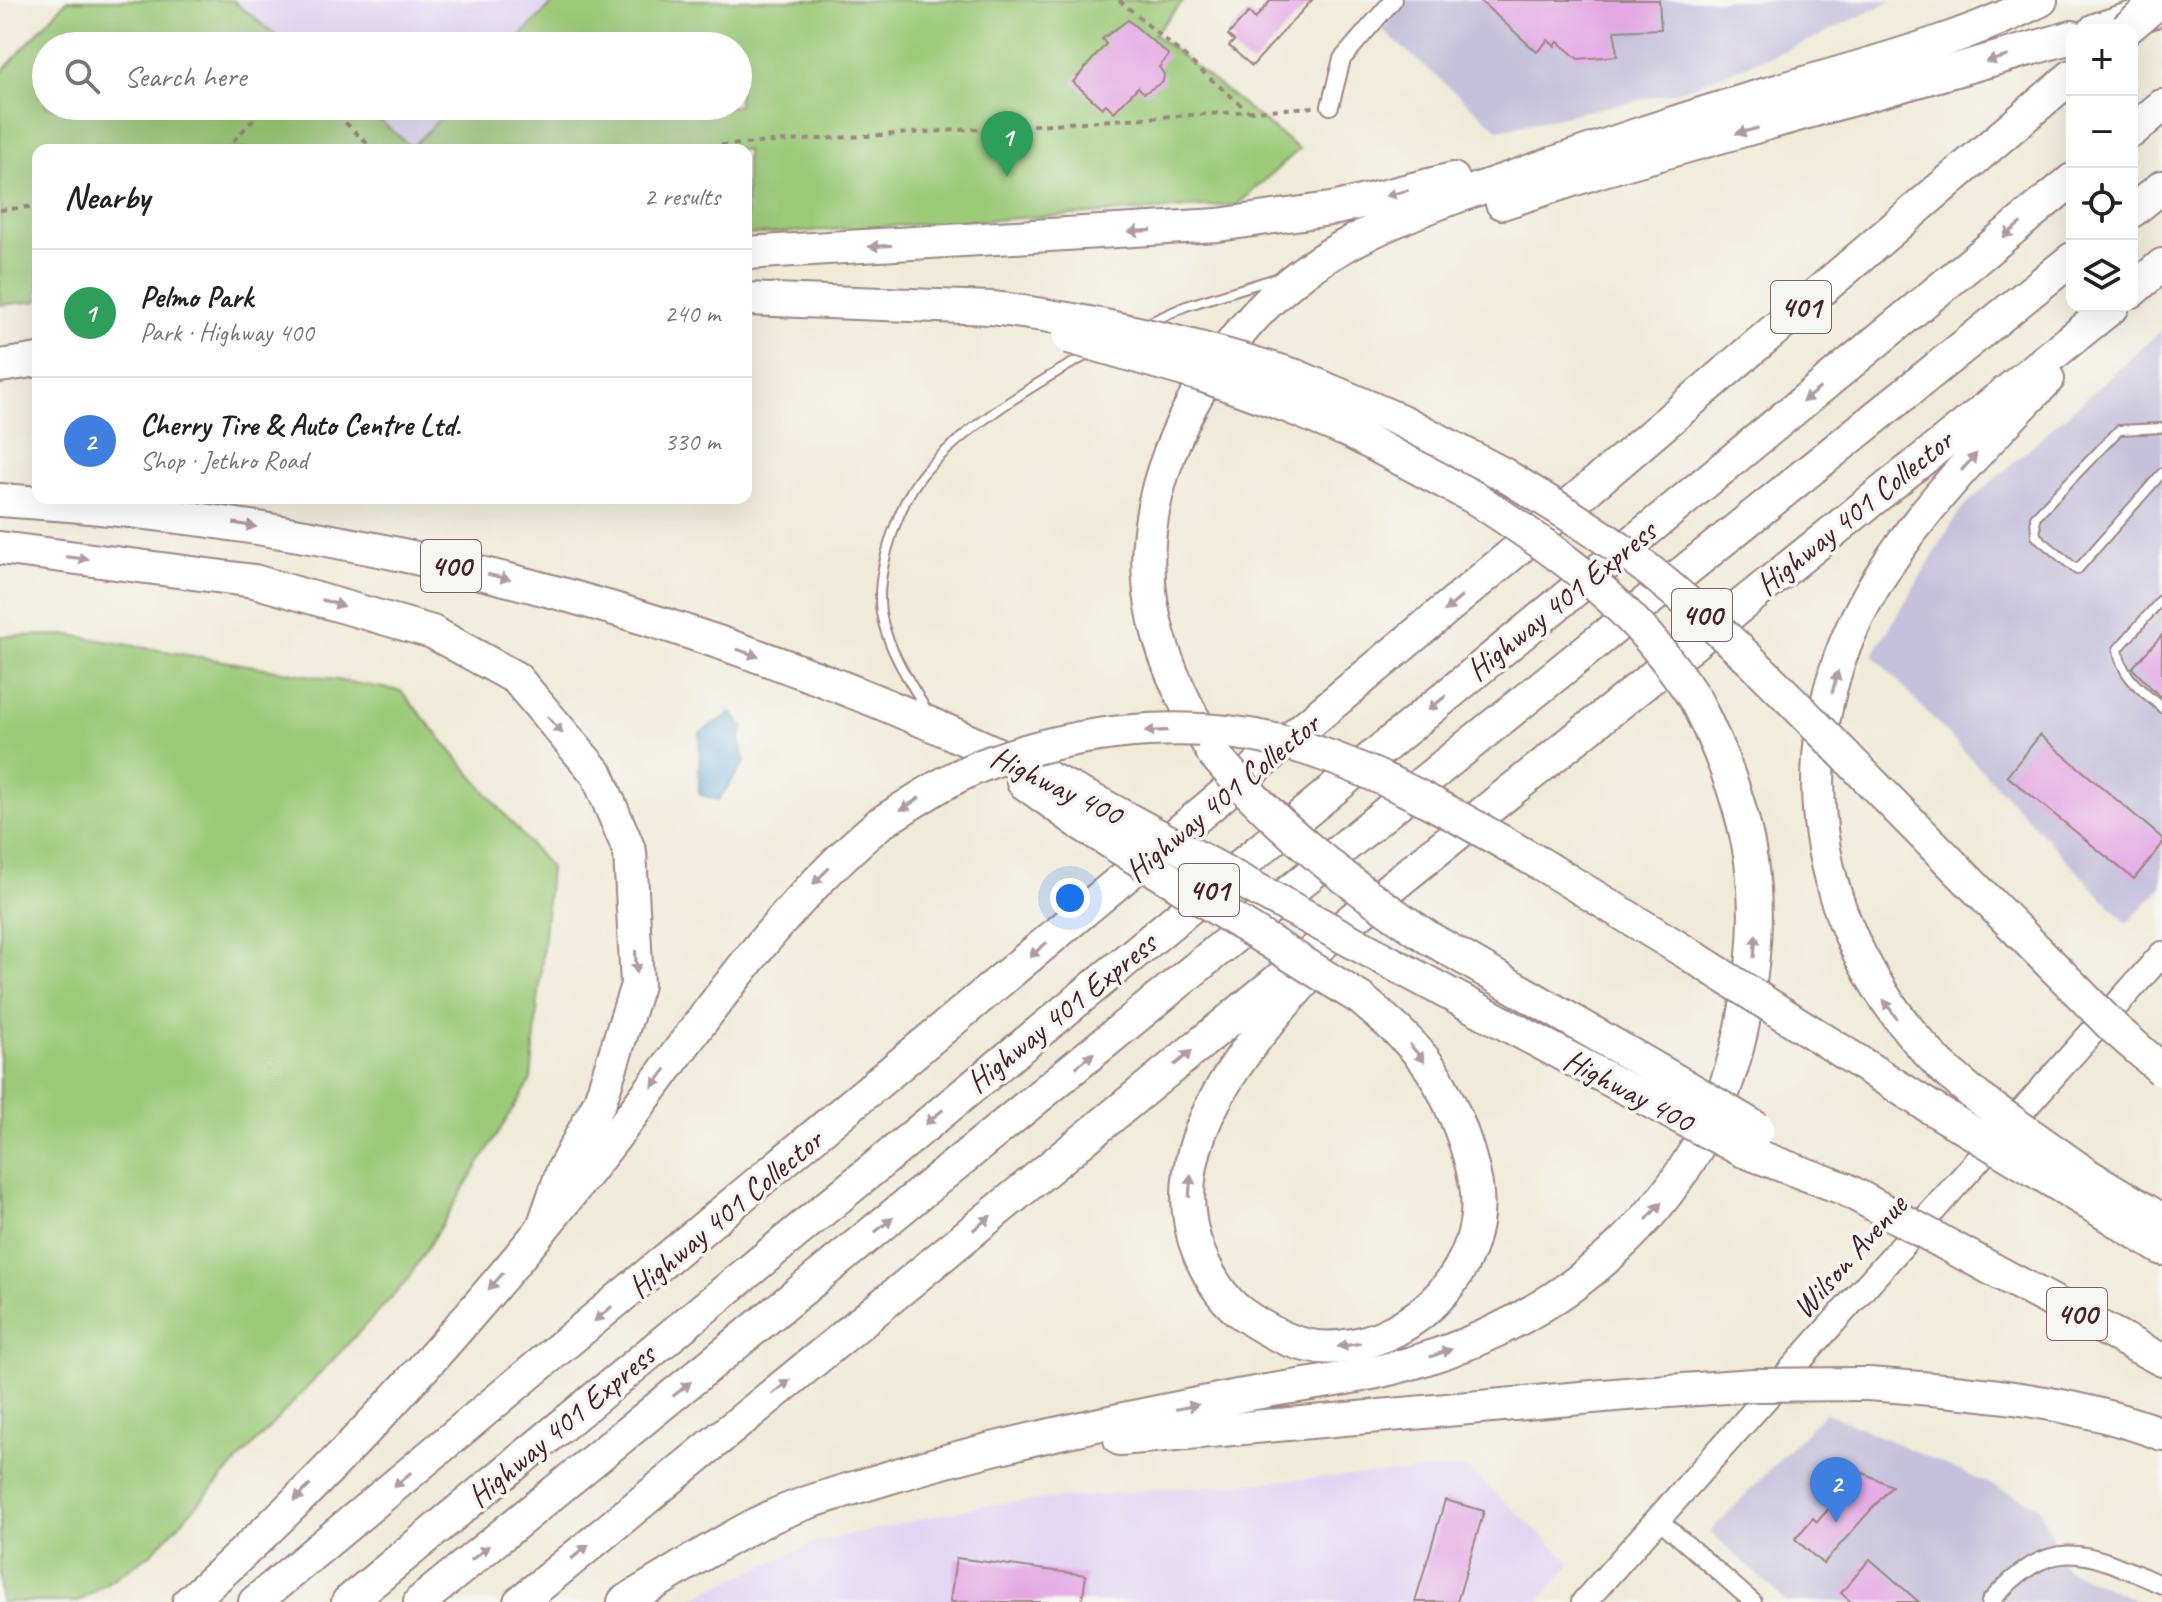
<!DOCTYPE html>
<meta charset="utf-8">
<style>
:root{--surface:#fff;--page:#f6f6f6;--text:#222;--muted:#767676;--line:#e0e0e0;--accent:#0b8043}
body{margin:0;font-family:Caveat,sans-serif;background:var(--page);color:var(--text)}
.controls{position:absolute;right:24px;top:24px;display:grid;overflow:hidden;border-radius:16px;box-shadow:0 8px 32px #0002}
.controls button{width:72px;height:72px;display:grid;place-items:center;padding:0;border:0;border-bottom:2px solid var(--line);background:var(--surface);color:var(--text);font:40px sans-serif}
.you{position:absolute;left:1070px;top:898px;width:28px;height:28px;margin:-20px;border:6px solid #fff;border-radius:50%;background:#1a73e8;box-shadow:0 0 0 12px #1a73e833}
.badge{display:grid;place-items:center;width:52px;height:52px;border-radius:50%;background:var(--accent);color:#fff;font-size:26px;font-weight:700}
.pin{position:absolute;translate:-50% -66px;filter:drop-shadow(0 2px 4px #0008)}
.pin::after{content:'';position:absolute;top:42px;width:28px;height:24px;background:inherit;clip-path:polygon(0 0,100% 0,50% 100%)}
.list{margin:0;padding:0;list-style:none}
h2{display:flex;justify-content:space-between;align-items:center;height:104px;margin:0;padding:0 32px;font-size:34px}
h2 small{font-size:26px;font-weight:400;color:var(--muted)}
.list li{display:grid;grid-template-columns:52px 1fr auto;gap:24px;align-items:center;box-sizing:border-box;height:128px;padding:0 32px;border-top:2px solid var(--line)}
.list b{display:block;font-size:30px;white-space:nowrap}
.list p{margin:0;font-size:26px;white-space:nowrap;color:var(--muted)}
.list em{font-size:26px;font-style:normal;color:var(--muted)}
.icon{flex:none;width:44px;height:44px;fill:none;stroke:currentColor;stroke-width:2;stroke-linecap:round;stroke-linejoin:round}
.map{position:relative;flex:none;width:2162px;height:1602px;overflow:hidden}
.search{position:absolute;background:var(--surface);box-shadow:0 8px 32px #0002;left:32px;top:32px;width:720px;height:88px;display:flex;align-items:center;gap:20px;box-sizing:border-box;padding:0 28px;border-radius:44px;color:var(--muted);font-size:30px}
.panel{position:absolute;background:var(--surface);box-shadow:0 8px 32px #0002;left:32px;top:144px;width:720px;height:360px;border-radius:16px}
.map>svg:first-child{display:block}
</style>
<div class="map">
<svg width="2162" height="1602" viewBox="0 0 2162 1602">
<rect width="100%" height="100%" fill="#f6f6f2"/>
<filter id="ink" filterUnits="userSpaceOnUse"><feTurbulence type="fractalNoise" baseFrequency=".0125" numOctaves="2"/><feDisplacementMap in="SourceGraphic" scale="16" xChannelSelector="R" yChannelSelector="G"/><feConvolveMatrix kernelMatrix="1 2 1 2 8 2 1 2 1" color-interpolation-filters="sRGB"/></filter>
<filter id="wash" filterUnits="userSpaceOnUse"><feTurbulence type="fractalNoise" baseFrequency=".006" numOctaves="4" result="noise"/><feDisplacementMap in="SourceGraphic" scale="32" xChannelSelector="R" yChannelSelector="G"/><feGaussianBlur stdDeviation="1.8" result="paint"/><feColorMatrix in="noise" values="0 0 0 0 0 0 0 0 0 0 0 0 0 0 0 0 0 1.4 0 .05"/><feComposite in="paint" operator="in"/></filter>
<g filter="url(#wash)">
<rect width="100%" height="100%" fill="#f0ebd8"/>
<g fill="#e1d4f4">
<path d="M232 0H556L511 46H289Z"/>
<path d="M362 106H452L412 147Z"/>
<path d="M1468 1468 1572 1563 1538 1602H690L706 1591 814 1543 985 1505 1170 1488Z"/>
</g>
<g fill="#c5c0db">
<path d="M1408 0H1893L1811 40 1680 91 1499 130 1382 30Z"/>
<path d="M2162 330V886L2127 924 1873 655 1961 509Z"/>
<path d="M1825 1412 2039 1506 2065 1569 2140 1602H1787L1710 1532Z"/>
</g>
<g fill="#9cca79" stroke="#737452" stroke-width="2">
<path d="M67 0H232L289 46H46V106H362L412 147 452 106H738V46H511L556 0H1184L1154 34 1299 149 1237 205 746 235V150H38V301L0 305V74Z"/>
<path d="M70 635 401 691 550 868 531 1080 406 1282 152 1553 78 1602H0V636Z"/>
</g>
<path fill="#60a7d7" stroke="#556381" stroke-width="2" d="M731 713 744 727 740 740 745 762 718 800 699 794 700 733Z"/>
<g id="blocks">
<g fill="#e4a9e4">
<path d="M1271 0H1312L1252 66 1229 46 1234 41 1228 35 1249 12 1255 19Z"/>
<path d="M1479 0H1659L1661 29 1615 31 1617 56 1578 59 1558 42 1555 46 1548 40 1537 52Z"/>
<path d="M1128 20 1169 55 1159 67 1164 74 1163 82 1144 93 1138 87 1114 112 1106 104 1102 108 1073 82 1106 44 1102 39Z"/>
<path d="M2162 635V699L2132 668Z"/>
<path d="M2040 735 2162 838V845L2134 879 2007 776Z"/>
<path d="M1861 1472 1892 1486 1823 1564 1795 1539 1813 1518 1817 1522Z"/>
<path d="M1445 1500 1484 1511 1457 1602H1415Z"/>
<path d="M956 1558 1086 1575 1082 1602H950Z"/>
<path d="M1870 1559 1919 1602H1851L1841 1593Z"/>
</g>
</g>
</g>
<g filter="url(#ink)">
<use href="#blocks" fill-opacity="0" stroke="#9d8582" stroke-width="2"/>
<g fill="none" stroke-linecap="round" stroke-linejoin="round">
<g stroke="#9d8582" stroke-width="12">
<g id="lane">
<path d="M1146 324 1186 306 1276 278"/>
<path d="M2162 428 2119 430 2035 517 2036 536 2077 570 2162 473"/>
<path d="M2162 599 2118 649C2121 677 2142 690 2162 708"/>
<path d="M928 712C910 683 887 648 881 613 875 570 900 495 931 465 976 420 1035 383 1091 353"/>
</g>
</g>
<g stroke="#9d8582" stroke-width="20">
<g id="street">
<path d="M1330 106 1342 59 1393 0"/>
<path d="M1657 1518 1753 1602"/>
<path d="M1990 1602C2053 1532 2085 1551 2162 1585"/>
</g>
</g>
<g stroke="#9d8582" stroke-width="28">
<path id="secondary" d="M1584 1602 2162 954"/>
</g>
<g stroke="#9d8582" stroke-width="36">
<g id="highway">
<path d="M2095 30 2152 12"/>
<path d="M2132 131 2162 106"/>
<path d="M1502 203 1603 170 2072 37"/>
<path d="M2132 211 2162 187"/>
<path d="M746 253 1218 225 1337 208 1453 179"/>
<path d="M2132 291 2162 265"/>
<path d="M746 299 992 308"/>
<path d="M0 366 38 360"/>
<path d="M1296 376 1404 422 1503 474"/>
<path d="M1287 406 1352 433 1475 498"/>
<path d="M0 500C384 523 762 630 1104 806"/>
<path d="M0 548 254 581 432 632 516 678 597 774 630 852 637 985 600 1101 563 1170 543 1227"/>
<path d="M1211 749C1151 651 1127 563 1170 452 1196 383 1248 311 1309 268 1371 225 1445 200 1516 176 1600 147 1684 118 1770 93 1861 66 1955 43 2041 0"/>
<path d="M1023 782 1083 825"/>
<path d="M1875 786 2037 950"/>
<path d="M1541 864 1692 956"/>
<path d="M1429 938 1682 1084"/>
<path d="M1397 966 1668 1111"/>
<path d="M1309 976C1244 1048 1157 1148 1199 1253 1209 1277 1222 1300 1244 1315 1273 1335 1304 1351 1339 1347 1417 1340 1489 1266 1476 1185 1469 1147 1455 1111 1436 1077 1418 1046 1388 1022 1361 999"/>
<path d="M1783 1014 1933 1109"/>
<path d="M1942 1067C1808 933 1776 743 1879 578 1925 504 1987 441 2048 379"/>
<path d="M1744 1151 1845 1189"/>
<path d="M2089 1176 2162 1220"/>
<path d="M2077 1196 2162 1249"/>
<path d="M1992 1269 2162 1360"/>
<path d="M1868 1384C1967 1391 2069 1399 2162 1434"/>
<path d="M1120 1439 1626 1394"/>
<path d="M189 1602C344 1465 484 1306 611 1142 696 1032 771 914 879 824"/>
<path d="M255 1602 1512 554 2072 76"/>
<path d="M348 1602 2072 180"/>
<path d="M420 1602 1464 749 2072 259"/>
<path d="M520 1602 1400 880 2113 306"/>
<path d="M624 1602C672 1574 719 1542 769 1518 805 1501 849 1490 887 1478 1001 1443 1121 1419 1238 1396 1297 1385 1361 1379 1418 1361 1576 1313 1705 1197 1741 1032 1769 901 1755 820 1696 701"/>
</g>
</g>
<g stroke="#9d8582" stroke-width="4" stroke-dasharray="6 6" stroke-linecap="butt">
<path d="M1119 0 1248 111"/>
<path d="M328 106 374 150"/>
<path d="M225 150 266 106"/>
<path d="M649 150 1315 107"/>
<path d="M0 210 38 206"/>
</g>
<use href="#lane" stroke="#fff" stroke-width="8"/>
<use href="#street" stroke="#fff" stroke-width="16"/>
<use href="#secondary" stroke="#fff" stroke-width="24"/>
<use href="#highway" stroke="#fff" stroke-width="32"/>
<g stroke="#9d8582" stroke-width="36" stroke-linecap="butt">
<g id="highway-bridge">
<path d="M2125 30 2161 0"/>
<path d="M992 308C1097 320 1195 344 1296 376"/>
<path d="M1069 337 1201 375 1287 406"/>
<path d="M1503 474C1551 504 1601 533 1646 568 1729 634 1801 710 1875 786"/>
<path d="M1475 498C1568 559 1634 605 1696 701"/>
<path d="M1213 753C1276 828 1349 884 1429 938"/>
<path d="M1104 806 1397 966"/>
<path d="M879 824C915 801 951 776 991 762 1088 727 1208 716 1307 749 1391 776 1465 821 1541 864"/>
<path d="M1083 825 1361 999"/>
<path d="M2037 950 2114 1028 2162 1070"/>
<path d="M1692 956 1783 1014"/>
<path d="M1942 1067 1977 1097 2089 1176"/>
<path d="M1682 1084 1758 1129"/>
<path d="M1933 1109 2077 1196"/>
<path d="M1668 1111 1744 1151"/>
<path d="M1845 1189 1992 1269"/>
<path d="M1626 1394 1754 1385 1868 1384"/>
</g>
</g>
<use href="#highway-bridge" stroke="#fff" stroke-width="32"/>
</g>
<defs><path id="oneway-solid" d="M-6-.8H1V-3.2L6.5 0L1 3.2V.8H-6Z" transform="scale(2)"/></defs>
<g fill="#ae9aa0">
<use href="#oneway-solid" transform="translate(1997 59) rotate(164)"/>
<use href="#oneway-solid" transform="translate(1747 131) rotate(165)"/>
<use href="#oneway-solid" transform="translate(1397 193) rotate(166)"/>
<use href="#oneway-solid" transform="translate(2012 230) rotate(141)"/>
<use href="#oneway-solid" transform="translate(1140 231) rotate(177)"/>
<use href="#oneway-solid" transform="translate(880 246) rotate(177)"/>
<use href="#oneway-solid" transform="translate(1811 395) rotate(141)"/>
<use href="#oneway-solid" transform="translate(1969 462) rotate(-48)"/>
<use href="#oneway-solid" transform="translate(245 525) rotate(10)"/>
<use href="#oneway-solid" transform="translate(77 558) rotate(7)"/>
<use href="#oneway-solid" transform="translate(499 577) rotate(13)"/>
<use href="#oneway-solid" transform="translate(333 603) rotate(16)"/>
<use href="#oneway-solid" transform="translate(1453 604) rotate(140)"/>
<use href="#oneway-solid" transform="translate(748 653) rotate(19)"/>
<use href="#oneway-solid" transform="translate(1835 682) rotate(-75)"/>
<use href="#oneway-solid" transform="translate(1437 703) rotate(141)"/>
<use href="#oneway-solid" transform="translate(555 725) rotate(49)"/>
<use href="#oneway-solid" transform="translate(1156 731) rotate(178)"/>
<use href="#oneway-solid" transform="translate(910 804) rotate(147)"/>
<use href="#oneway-solid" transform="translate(821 876) rotate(135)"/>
<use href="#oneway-solid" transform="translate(1755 946) rotate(-85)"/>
<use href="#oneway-solid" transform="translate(1038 950) rotate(140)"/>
<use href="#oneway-solid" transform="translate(636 962) rotate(87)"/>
<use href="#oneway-solid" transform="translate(1890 1009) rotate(-125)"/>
<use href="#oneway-solid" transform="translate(1417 1053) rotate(50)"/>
<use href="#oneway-solid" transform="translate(1183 1058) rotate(-39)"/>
<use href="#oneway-solid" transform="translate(1085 1060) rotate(-39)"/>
<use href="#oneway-solid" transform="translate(659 1078) rotate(127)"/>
<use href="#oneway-solid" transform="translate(934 1117) rotate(141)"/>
<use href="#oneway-solid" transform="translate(1190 1186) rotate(-86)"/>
<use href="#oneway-solid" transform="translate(1654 1211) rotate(-49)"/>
<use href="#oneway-solid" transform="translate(982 1223) rotate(-39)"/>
<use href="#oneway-solid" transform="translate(884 1225) rotate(-39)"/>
<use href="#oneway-solid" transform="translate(496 1281) rotate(131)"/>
<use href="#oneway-solid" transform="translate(603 1314) rotate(140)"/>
<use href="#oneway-solid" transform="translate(1349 1345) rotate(171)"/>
<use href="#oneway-solid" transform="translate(1441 1353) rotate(-20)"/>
<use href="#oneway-solid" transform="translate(781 1387) rotate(-39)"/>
<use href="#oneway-solid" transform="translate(682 1389) rotate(-39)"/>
<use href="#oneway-solid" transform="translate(1187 1407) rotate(-12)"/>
<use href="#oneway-solid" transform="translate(402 1480) rotate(140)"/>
<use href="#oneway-solid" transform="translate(302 1493) rotate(135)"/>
<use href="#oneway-solid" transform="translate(580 1552) rotate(-39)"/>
<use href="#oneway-solid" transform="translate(480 1553) rotate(-39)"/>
</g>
</g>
<g text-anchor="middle" stroke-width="7" stroke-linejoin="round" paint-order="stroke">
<g fill="#f6f6f2" stroke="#7e6067" stroke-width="2">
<rect x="1771" y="281" width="60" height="52" rx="6"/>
<rect x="421" y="540" width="60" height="52" rx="6"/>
<rect x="1672" y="589" width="60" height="52" rx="6"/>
<rect x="1179" y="864" width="60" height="52" rx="6"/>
<rect x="2047" y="1288" width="60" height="52" rx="6"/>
</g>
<g font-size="30" font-weight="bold" fill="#4a1f2b">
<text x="1801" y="317">401</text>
<text x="451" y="576">400</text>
<text x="1702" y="625">400</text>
<text x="1209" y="900">401</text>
<text x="2077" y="1324">400</text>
</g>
<g font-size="32" fill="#4a1f2b" stroke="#f6f6f2">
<text transform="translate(1854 512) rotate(-39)" y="11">Highway 401 Collector</text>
<text transform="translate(1561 600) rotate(-39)" y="11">Highway 401 Express</text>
<text transform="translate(1057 785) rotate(26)" y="11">Highway 400</text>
<text transform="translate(1222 797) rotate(-40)" y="11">Highway 401 Collector</text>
<text transform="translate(1061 1012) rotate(-39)" y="11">Highway 401 Express</text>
<text transform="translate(1629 1090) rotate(28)" y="11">Highway 400</text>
<text transform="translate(725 1213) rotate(-40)" y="11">Highway 401 Collector</text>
<text transform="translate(1849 1256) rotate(-48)" y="11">Wilson Avenue</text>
<text transform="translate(561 1425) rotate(-40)" y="11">Highway 401 Express</text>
</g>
</g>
</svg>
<div class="controls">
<button>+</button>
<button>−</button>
<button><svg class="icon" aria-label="locate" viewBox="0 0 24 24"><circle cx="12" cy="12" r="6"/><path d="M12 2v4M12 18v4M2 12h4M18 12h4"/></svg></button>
<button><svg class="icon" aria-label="layers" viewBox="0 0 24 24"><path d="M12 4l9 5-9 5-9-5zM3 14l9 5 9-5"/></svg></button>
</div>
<div class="you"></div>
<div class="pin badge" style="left:1007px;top:177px;background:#2e9e5b">1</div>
<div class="pin badge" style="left:1836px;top:1523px;background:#3f7fe0">2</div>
<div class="search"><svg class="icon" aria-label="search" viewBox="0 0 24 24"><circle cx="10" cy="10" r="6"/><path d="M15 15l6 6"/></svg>Search here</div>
<section class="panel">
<h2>Nearby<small>2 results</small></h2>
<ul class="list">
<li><span class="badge" style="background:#2e9e5b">1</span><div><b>Pelmo Park</b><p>Park · Highway 400</p></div><em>240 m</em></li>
<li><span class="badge" style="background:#3f7fe0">2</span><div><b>Cherry Tire &amp; Auto Centre Ltd.</b><p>Shop · Jethro Road</p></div><em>330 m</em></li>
</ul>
</section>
</div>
